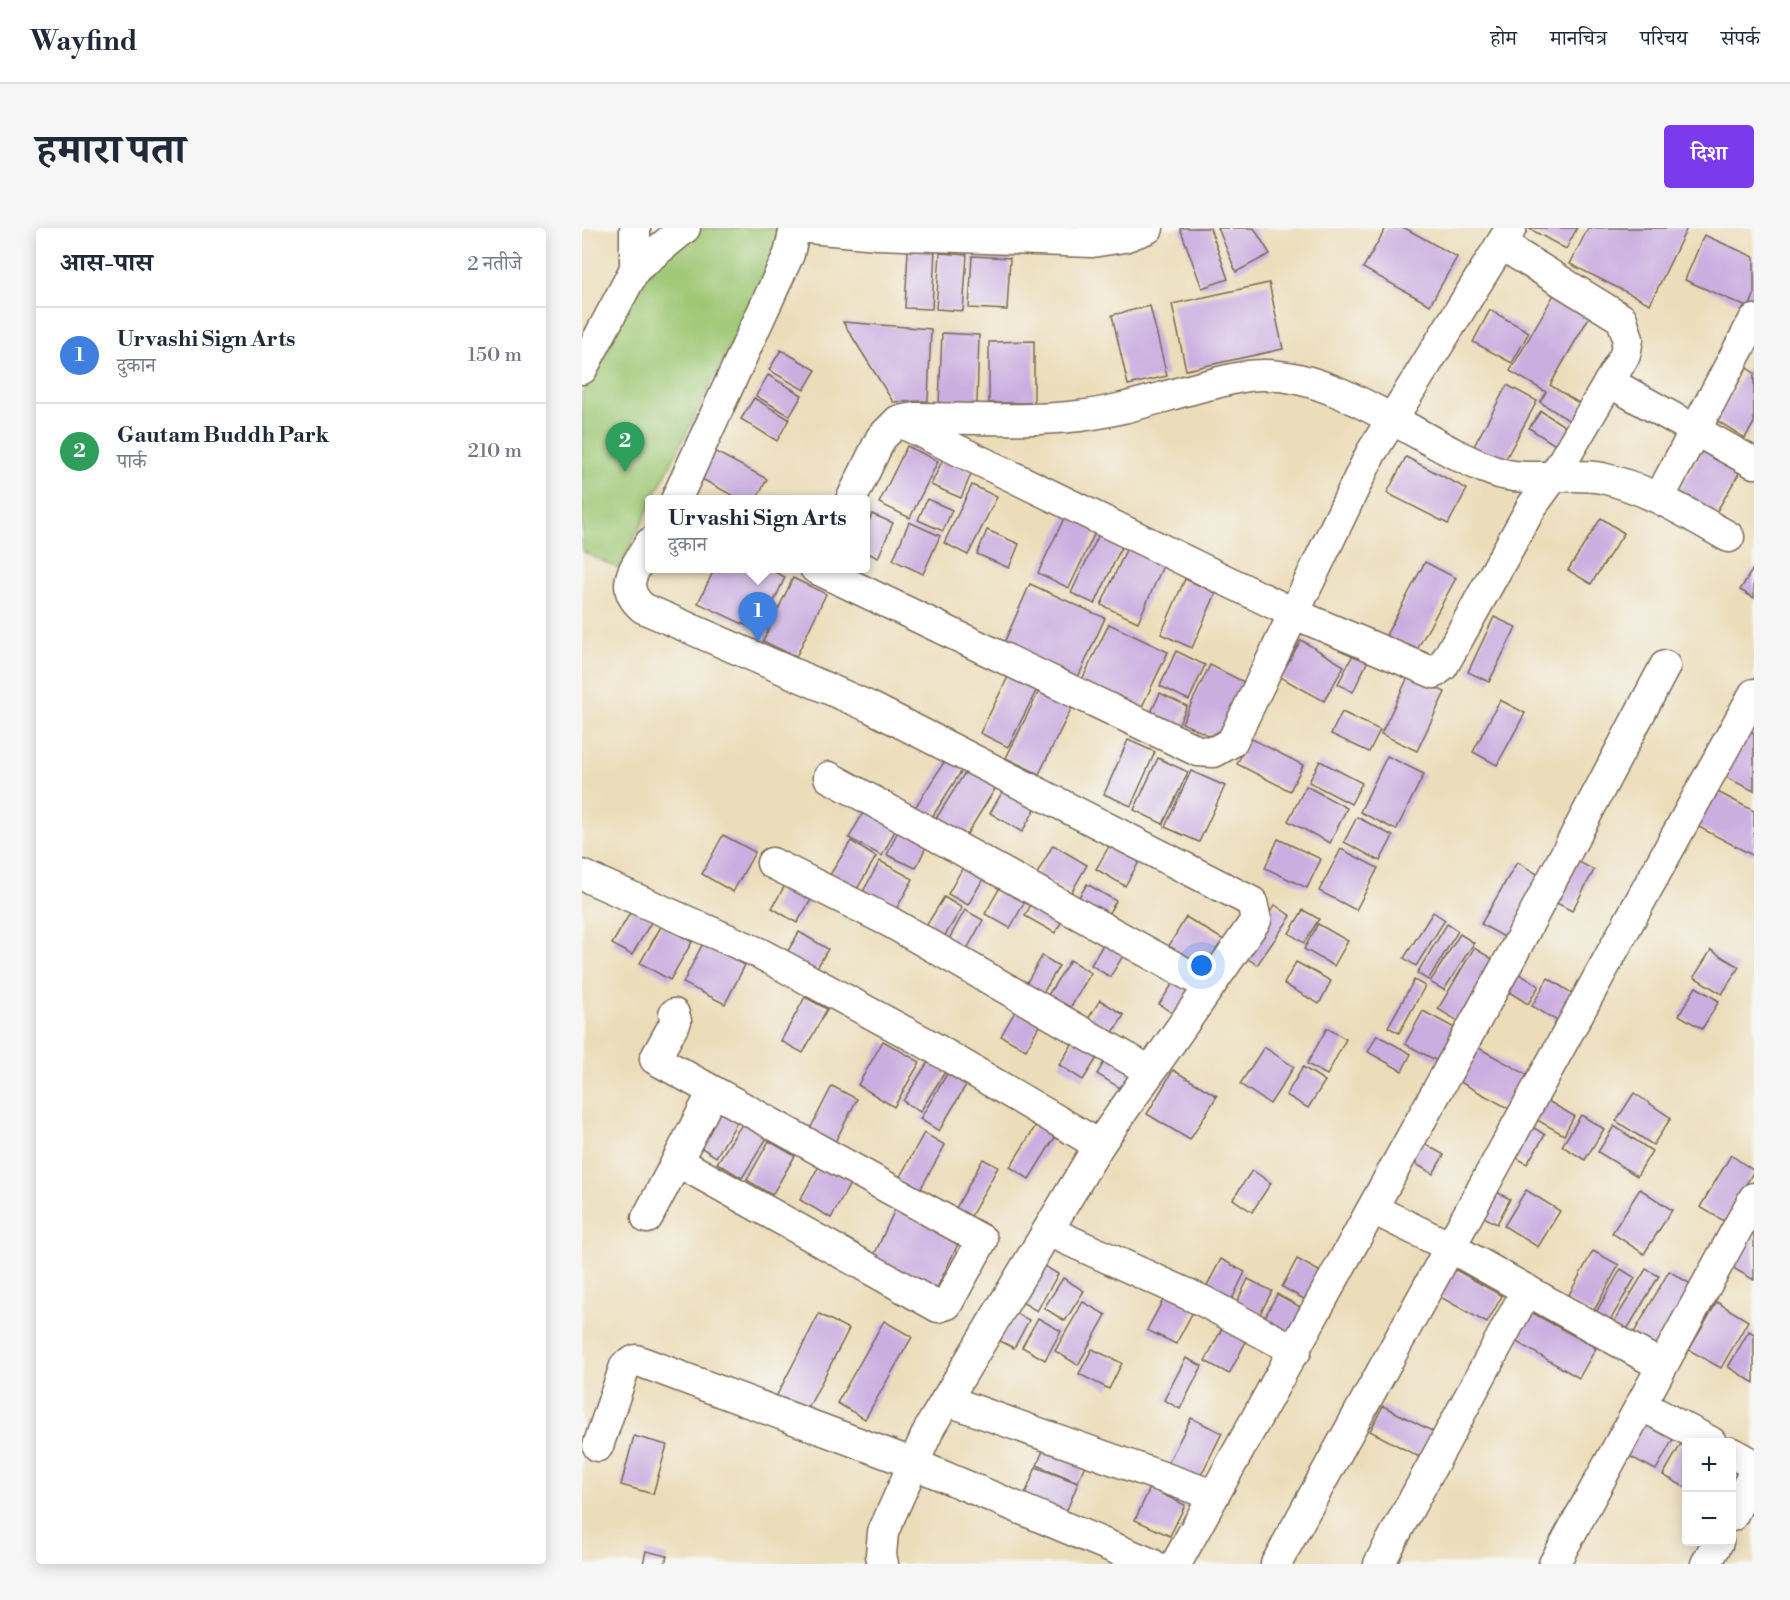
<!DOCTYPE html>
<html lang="hi">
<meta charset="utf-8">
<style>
:root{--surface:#fff;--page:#f6f6f7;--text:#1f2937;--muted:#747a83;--line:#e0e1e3;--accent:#7c3aed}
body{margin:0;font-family:"Libre Bodoni","Noto Serif Devanagari",serif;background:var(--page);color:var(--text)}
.controls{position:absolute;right:18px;bottom:18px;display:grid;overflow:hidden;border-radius:6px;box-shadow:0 3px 15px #0003}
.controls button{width:54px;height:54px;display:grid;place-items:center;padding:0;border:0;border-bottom:2px solid var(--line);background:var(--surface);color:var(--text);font:30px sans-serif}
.you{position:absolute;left:620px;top:738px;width:21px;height:21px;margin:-15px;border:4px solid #fff;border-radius:50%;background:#1a73e8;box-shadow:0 0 0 9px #1a73e833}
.badge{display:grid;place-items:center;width:39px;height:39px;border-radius:50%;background:var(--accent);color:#fff;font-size:20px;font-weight:700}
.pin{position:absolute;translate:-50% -50px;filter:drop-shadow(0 2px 3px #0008)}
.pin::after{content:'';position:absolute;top:32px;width:21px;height:18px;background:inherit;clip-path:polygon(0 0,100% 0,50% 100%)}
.popup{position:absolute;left:63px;top:267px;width:225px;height:78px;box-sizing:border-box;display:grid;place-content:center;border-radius:6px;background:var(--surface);filter:drop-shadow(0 2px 4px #0005);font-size:20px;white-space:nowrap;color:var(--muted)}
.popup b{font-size:22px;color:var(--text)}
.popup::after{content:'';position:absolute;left:50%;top:100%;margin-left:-12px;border:12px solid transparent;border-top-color:var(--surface)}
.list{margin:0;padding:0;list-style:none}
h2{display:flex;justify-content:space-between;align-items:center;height:78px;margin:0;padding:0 24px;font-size:26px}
h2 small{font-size:20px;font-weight:400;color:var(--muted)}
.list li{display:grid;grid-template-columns:39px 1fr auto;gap:18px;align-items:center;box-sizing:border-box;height:96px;padding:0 24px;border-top:2px solid var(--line)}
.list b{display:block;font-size:22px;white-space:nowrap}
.list p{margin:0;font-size:20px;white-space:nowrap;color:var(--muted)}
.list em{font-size:20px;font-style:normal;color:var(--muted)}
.map{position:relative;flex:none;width:1172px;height:1336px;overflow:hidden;border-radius:6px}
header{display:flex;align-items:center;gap:36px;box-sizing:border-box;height:84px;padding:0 30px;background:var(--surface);border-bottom:2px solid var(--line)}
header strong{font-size:28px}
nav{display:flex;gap:33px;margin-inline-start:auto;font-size:21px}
.intro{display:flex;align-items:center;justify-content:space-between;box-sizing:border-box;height:144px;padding:0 36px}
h1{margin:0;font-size:42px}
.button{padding:15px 27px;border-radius:6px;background:var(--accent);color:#fff;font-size:21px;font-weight:700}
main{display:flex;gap:36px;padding:0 36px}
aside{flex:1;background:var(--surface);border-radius:6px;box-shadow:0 3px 15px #0003}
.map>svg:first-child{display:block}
</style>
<header>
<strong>Wayfind</strong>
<nav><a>होम</a><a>मानचित्र</a><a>परिचय</a><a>संपर्क</a></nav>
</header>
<div class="intro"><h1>हमारा पता</h1><a class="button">दिशा</a></div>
<main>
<aside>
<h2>आस-पास<small>2 नतीजे</small></h2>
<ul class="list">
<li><span class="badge" style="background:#3f7fe0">1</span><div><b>Urvashi Sign Arts</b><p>दुकान</p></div><em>150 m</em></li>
<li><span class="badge" style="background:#2e9e5b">2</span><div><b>Gautam Buddh Park</b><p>पार्क</p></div><em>210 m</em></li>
</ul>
</aside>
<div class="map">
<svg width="1172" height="1336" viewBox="0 0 1172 1336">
<rect width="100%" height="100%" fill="#f6f6f2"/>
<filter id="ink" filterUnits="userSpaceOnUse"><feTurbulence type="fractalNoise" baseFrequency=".0167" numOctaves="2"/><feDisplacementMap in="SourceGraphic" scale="12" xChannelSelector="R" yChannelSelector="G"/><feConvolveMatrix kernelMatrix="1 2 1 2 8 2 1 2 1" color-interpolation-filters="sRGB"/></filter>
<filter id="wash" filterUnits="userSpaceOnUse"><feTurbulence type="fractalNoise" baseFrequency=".008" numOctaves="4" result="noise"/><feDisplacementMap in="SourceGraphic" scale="24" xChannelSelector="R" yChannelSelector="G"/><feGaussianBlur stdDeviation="1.35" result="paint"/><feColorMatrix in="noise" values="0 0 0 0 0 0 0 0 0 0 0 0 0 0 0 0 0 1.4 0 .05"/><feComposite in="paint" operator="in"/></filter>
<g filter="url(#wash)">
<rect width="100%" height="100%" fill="#ecddba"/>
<path fill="#9ec773" stroke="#6c7848" stroke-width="1.5" d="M122 0H194L198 19 71 271 68 272V278L37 341 0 323V165L56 56 89 23Z"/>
<g id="blocks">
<g fill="#caaee0">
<path d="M598 0H628L646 51 620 60Z"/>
<path d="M636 0H672L688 26 654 44Z"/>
<path d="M804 0H823L875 29 848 77 781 40Z"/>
<path d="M946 0H995L984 21Z"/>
<path d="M1006 0H1105L1068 76 988 36Z"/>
<path d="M1122 7 1172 29V67L1167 80 1103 52Z"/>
<path d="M326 21 353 22 350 81 323 80Z"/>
<path d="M358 25 385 27 381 83 354 81Z"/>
<path d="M390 28 428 30 425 82 387 80Z"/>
<path d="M687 55 701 121 604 142 590 76Z"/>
<path d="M973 65 1009 86 968 157 1008 182 997 199 958 174 964 164 928 143Z"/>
<path d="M568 78 585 148 546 157 530 87Z"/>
<path d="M908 82 947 104 930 135 891 114Z"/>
<path d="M261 94 349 101 346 173 311 174Z"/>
<path d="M360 105 397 107 395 176 357 175Z"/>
<path d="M452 113V175H407V114Z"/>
<path d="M199 122 234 142 222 162 187 142Z"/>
<path d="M1165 140 1172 145V195L1163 210 1134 192Z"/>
<path d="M186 147 220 167 208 188 174 168Z"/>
<path d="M925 157 955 173 921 236 891 220Z"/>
<path d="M172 170 207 191 195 213 159 191Z"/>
<path d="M959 183 993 205 981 222 947 200Z"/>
<path d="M1126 213 1163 235 1128 295 1091 273Z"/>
<path d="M325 218 356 233 328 290 297 275Z"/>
<path d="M132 223 185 251 174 272H159L118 250Z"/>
<path d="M824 229 885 261 866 296 805 265Z"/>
<path d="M361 231 390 244 379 270 349 257Z"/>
<path d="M390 257 415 269 386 327 362 315Z"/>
<path d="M345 271 370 282 361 303 336 292Z"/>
<path d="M486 282 517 296 487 360 456 345Z"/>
<path d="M290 286 311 295 296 330 284 324V300Z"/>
<path d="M1019 290 1042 305 1009 356 986 342Z"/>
<path d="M327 294 358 308 341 346 311 332Z"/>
<path d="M522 296 545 307 513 376 489 365Z"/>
<path d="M405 302 437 316 427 340 395 326Z"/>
<path d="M548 313 585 329 556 394 519 377Z"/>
<path d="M843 334 874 350 831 429 801 413Z"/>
<path d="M1172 339V370L1158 362Z"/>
<path d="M133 340H185L203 349 178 404 116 375Z"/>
<path d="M211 350 244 366 214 429 181 413Z"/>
<path d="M603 351 634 365 610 420 579 406Z"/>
<path d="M448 356 523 390 492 458 418 424Z"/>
<path d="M912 389 934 399 907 454 886 444Z"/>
<path d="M527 396 586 424 556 487 497 458Z"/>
<path d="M719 412 762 438 742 473 698 449Z"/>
<path d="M775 419 789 426 771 464 756 456Z"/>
<path d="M594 423 623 437 607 472 578 458Z"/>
<path d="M628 437 662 454 635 511 600 495Z"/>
<path d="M428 445 456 459 426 519 398 505Z"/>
<path d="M827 447 863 464 835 523 799 506Z"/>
<path d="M457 463 490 479 457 546 424 530Z"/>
<path d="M578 465 605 478 594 502 567 489Z"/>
<path d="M918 472 943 485 915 537 891 524Z"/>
<path d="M760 484 798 502 787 524 749 506Z"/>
<path d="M1162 500 1172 505V563L1139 547Z"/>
<path d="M668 510 721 537 708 563 655 536Z"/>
<path d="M546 512 573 524 549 578 522 566Z"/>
<path d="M368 525 384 536 343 600 327 589Z"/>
<path d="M805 528 842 546 814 602 778 584Z"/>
<path d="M576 530 606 544 581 596 552 582Z"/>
<path d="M738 533 780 555 769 576 727 554Z"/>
<path d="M389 535 418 553 377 619 348 600Z"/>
<path d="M609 543 643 558 617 614 583 599Z"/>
<path d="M425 556 457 574 440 604 408 585Z"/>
<path d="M724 558 765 580 748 615 706 593Z"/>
<path d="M1132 562 1172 583V628L1113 597Z"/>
<path d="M287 574 319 591 300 628 267 610Z"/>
<path d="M775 589 811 608 798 633 762 614Z"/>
<path d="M320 594 349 608 334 640 305 627Z"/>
<path d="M141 607 173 624 151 664 120 646Z"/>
<path d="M533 608 562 625 543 658 514 641Z"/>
<path d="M696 611 739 631 725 660 683 640Z"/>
<path d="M269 613 294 629 272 666 246 650Z"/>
<path d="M471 617 505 637 489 665 455 646Z"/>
<path d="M759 621 796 640 774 682 737 663Z"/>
<path d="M986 628 1012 642 990 683 963 669Z"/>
<path d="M298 633 331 651 312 685 279 667Z"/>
<path d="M384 634 404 646 386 677 366 666Z"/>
<path d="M935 634 967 653 931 714 899 696Z"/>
<path d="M206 652 232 667 215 695 190 680Z"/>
<path d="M421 654 446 668 428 700 403 686Z"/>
<path d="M505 656 534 673 523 691 494 674Z"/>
<path d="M456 663 487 681 473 705 443 688Z"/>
<path d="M362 669 380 680 359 714 341 703Z"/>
<path d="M693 677 709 688 675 737 659 726Z"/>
<path d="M51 680 71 691 50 727 30 716Z"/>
<path d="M383 682 401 692 380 730 362 720Z"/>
<path d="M721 682 737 691 722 715 707 705Z"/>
<path d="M851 684 863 692 834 738 822 730Z"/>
<path d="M604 689 650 717 630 748 585 721Z"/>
<path d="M736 696 766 713 752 738 722 721Z"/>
<path d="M865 696 876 703 846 752 835 745Z"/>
<path d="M80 697 110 714 88 752 58 735Z"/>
<path d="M529 703 549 715 528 749 509 737Z"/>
<path d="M217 704 246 721 229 750 200 733Z"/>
<path d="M878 706 892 715 862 762 848 754Z"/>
<path d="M121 715 163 737 143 776 101 755Z"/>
<path d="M892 720 922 738 886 799 856 781Z"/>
<path d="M1129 722 1157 739 1140 766 1112 749Z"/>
<path d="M460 728 477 738 460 767 443 758Z"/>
<path d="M488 732 509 745 488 780 466 767Z"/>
<path d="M714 734 749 753 737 776 702 756Z"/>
<path d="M929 741 957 758 946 776 919 759Z"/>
<path d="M598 745 621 761 600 792 577 776Z"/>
<path d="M966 750 993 767 977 794 950 778Z"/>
<path d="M832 752 843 758 817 805 806 799Z"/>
<path d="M1114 759 1137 773 1120 801 1097 787Z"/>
<path d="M223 769 245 781 221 825 199 813Z"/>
<path d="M518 772 542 787 525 814 501 799Z"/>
<path d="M435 780 459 794 444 822 419 808Z"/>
<path d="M841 783 878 803 861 836 823 816Z"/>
<path d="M745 800 764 811 745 847 725 836Z"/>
<path d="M498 804 522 819 501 852 477 837Z"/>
<path d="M795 807 829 826 820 843 786 824Z"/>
<path d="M301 813 338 834 312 879 276 857Z"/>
<path d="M886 814 951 850 933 884 867 848Z"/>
<path d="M682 819 712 839 688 876 658 856Z"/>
<path d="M528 824 562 845 548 866 515 846Z"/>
<path d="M346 834 363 844 338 884 321 873Z"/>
<path d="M721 839 743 853 726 880 704 867Z"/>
<path d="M591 842 635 868 608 912 565 886Z"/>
<path d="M365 846 384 857 357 903 338 891Z"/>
<path d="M250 858 275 871 251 918 226 905Z"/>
<path d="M1052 865 1089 890 1071 917 1034 893Z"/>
<path d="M959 869 992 888 982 907 948 888Z"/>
<path d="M142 873 161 885 134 929 115 917Z"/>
<path d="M999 887 1022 901 1003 932 980 918Z"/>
<path d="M164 890 188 905 160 950 135 935Z"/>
<path d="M456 894 475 906 447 951 428 939Z"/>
<path d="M943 894 963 907 945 936 925 924Z"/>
<path d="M1032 898 1070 923 1055 948 1016 924Z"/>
<path d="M342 905 363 917 335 967 314 956Z"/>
<path d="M833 910 862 927 851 946 822 929Z"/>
<path d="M187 913 213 928 190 967 165 952Z"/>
<path d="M243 927 274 945 249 990 218 972Z"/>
<path d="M1149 927 1172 943 1142 993 1118 979Z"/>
<path d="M401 931 416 939 388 990 373 982Z"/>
<path d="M670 942 689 955 670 984 651 971Z"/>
<path d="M905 959 928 971 915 996 892 984Z"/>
<path d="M1058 961 1090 982 1062 1026 1030 1005Z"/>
<path d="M944 962 978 983 956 1019 922 998Z"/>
<path d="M315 977 380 1008 353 1064 289 1034Z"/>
<path d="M1172 998V1052L1146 1037Z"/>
<path d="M1011 1023 1037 1037 1010 1086 984 1072Z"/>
<path d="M639 1031 663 1044 647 1077 621 1065Z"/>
<path d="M715 1031 746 1048 731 1076 700 1059Z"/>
<path d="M459 1036 476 1046 455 1083 438 1073Z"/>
<path d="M867 1038 920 1068 905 1095 851 1065Z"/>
<path d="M1039 1041 1053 1050 1023 1101 1009 1093Z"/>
<path d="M1064 1041 1077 1048 1040 1110 1027 1102Z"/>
<path d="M1087 1043 1112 1058 1075 1124 1049 1110Z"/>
<path d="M481 1050 502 1063 483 1093 462 1080Z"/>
<path d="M666 1051 690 1063 676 1090 653 1078Z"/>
<path d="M587 1061 615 1076 594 1116 565 1102Z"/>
<path d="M695 1066 729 1085 714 1112 681 1093Z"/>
<path d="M501 1074 524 1087 496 1137 473 1123Z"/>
<path d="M1135 1074 1166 1093 1139 1140 1107 1122Z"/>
<path d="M949 1084 1014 1120 997 1150 933 1113Z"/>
<path d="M433 1085 447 1092 432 1120 418 1113Z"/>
<path d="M237 1086 267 1101 223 1186 193 1171Z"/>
<path d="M456 1090 479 1103 463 1132 440 1119Z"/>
<path d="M645 1091 669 1104 647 1146 623 1133Z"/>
<path d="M302 1093 330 1109 283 1191 255 1175Z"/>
<path d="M1167 1103 1172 1106V1155L1146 1139Z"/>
<path d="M510 1121 540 1135 527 1161 497 1146Z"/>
<path d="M604 1130 620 1138 598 1181 582 1172Z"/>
<path d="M801 1178 852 1204 839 1230 788 1203Z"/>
<path d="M609 1190 640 1205 617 1251 586 1235Z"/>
<path d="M1059 1194 1091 1211 1074 1242 1043 1226Z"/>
<path d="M52 1208 85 1217 71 1266 39 1257Z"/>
<path d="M1103 1209 1104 1214V1260L1081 1247Z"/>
<path d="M465 1213 506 1229 496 1254 455 1237Z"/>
<path d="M454 1239 496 1255 480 1294 439 1277Z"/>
<path d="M568 1260 603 1277 588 1308 553 1292Z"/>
<path d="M64 1323 85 1328 83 1336H61Z"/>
</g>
</g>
</g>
<g filter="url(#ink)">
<use href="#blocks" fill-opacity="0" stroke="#796955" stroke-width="1.5"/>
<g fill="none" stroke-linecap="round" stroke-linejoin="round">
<g stroke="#796955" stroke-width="33">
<g id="minor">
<path d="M227 0 296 6 510 14 542 9 566 0"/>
<path d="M53 41 103 0"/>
<path d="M0 141 53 41V0"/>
<path d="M1027 154 1172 235"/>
<path d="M316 193 713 386 852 445 861 438 950 278 972 248 1043 127 1046 111 1040 91 920 17"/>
<path d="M1077 270 1172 92"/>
<path d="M94 272 207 26 213 0"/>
<path d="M269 272 299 210 316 193 334 190C386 190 447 194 497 188 542 183 587 166 630 156 646 152 662 147 679 147 758 145 838 216 911 243 945 256 984 243 1020 250 1065 260 1106 286 1147 309"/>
<path d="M68 315C54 339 35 358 61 380L288 479 670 674 674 692 517 917 348 1199 301 1304 299 1327 301 1336"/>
<path d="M233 340 616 523 632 524 650 514 789 225 929 0"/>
<path d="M247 549 627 758"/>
<path d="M190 635 308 694 568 843"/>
<path d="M0 647 177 725 342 814 517 917"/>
<path d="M92 786 94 793 73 831 400 1012 365 1076 356 1079 95 933 131 864"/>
<path d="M791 981 868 1019 1080 1138"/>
<path d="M65 990 95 933"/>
<path d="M466 1003 621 1073 714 1123"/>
<path d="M364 1172 631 1267"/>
<path d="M1059 1177 1129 1214"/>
<path d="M16 1218 43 1138 54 1132 330 1235 570 1336"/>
<path d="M1150 1225 1172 1237"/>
<path d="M1150 1288 1172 1245"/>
<path d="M594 1336 929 729 1083 438"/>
<path d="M694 1336 1172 466"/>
<path d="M797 1336 945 1062"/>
<path d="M972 1336 1172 970"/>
<path d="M1124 1336 1136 1314"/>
</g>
</g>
<use href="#minor" stroke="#fff" stroke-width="30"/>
</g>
</g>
</svg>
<div class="controls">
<button>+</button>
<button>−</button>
</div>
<div class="you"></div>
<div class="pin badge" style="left:176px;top:414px;background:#3f7fe0">1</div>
<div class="popup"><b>Urvashi Sign Arts</b>दुकान</div>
<div class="pin badge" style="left:43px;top:244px;background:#2e9e5b">2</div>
</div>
</main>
